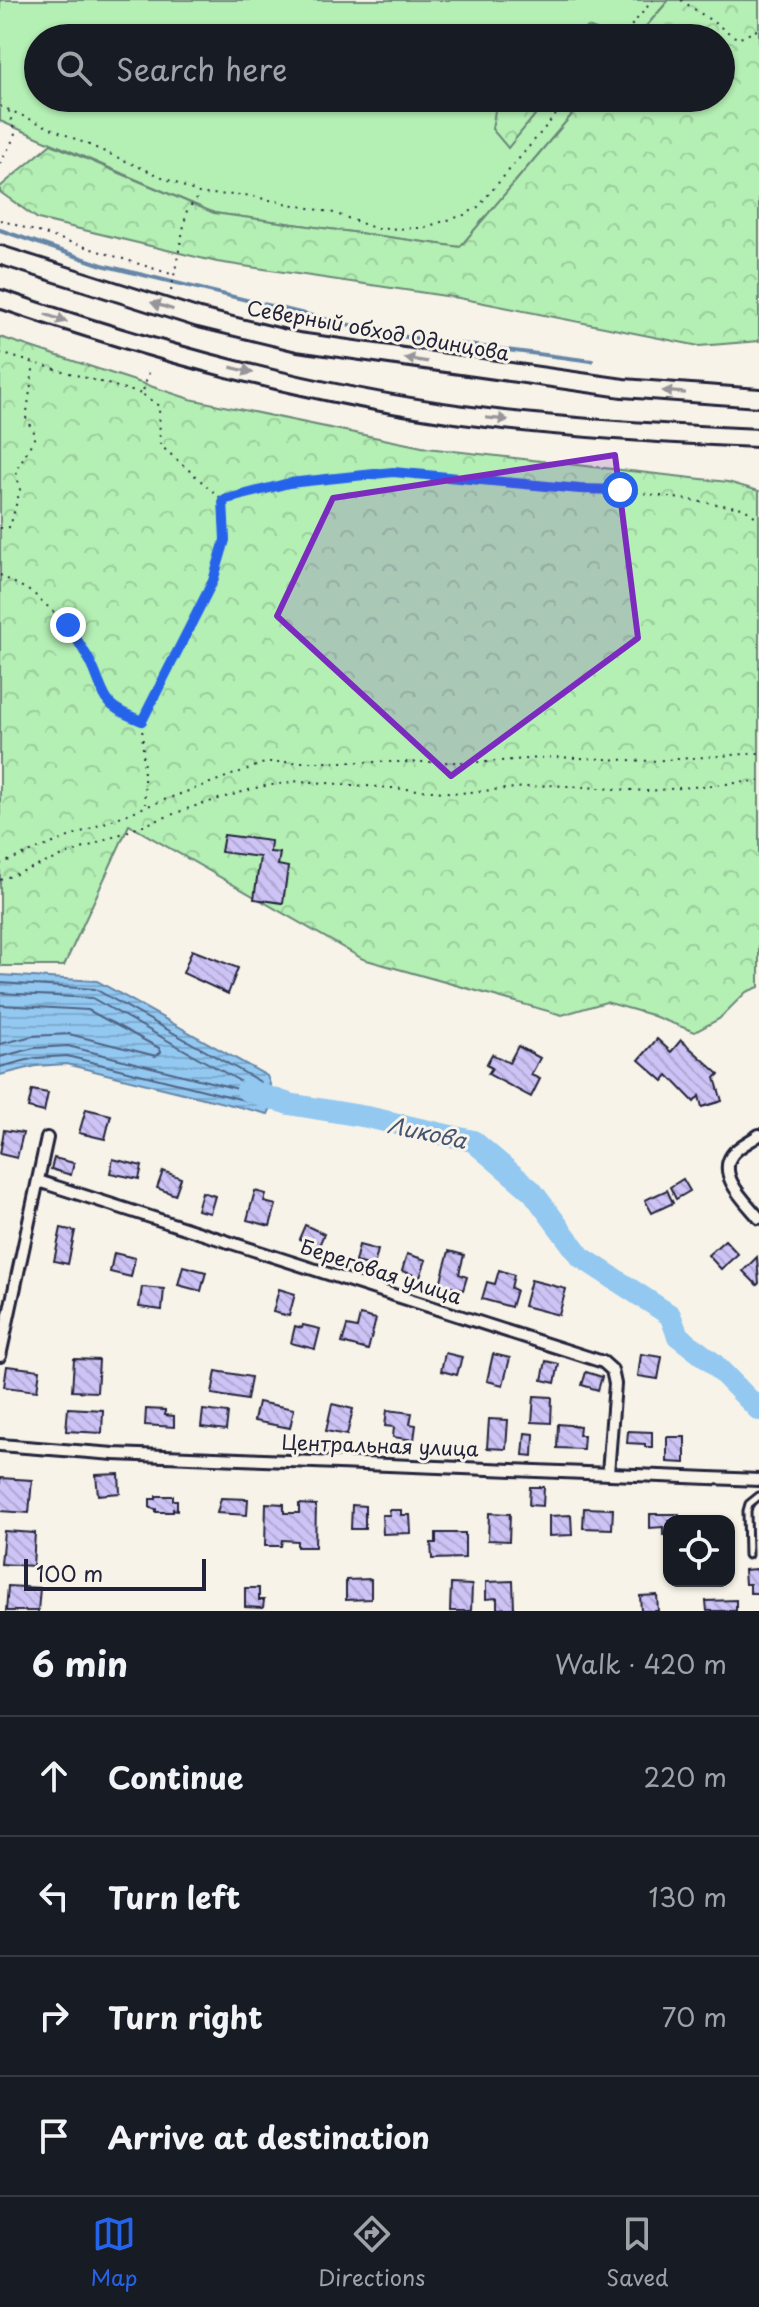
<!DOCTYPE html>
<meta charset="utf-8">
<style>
:root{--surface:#171b24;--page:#242831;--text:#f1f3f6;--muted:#9ea1a6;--line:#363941;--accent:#2563eb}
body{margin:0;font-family:"Playpen Sans",sans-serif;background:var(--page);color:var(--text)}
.controls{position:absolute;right:24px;bottom:24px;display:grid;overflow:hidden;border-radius:16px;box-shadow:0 2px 6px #0004}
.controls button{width:72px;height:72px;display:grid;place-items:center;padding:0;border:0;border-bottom:2px solid var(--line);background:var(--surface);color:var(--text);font:40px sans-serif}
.scale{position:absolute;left:24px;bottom:20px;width:182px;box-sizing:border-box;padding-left:8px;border:4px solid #22223b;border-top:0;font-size:22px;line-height:28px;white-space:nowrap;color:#22223b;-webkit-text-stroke:6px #f7f3e8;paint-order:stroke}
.stop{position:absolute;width:24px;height:24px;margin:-18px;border:6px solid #2563eb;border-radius:50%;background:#fff}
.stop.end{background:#2563eb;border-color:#fff;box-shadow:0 2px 8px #0008}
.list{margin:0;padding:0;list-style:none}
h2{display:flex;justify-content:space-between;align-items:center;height:104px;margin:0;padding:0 32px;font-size:34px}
h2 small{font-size:26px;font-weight:400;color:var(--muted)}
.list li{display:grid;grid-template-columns:52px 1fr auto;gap:24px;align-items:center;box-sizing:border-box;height:120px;padding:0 32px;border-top:2px solid var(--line)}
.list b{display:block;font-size:30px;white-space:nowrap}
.list em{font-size:26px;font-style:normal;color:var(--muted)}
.icon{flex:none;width:44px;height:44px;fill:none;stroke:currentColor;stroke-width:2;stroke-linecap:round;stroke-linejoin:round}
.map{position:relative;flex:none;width:759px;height:1611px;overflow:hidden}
.search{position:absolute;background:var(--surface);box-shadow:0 2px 6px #0004;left:24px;right:24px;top:24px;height:88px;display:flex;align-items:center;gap:20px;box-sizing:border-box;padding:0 28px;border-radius:44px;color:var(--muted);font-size:30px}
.sheet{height:584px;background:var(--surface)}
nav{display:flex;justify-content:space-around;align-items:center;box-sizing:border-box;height:112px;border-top:2px solid var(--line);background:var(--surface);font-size:22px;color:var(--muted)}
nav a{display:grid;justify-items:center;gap:4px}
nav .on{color:var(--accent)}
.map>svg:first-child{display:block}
</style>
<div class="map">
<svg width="759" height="1611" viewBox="0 0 759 1611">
<defs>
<pattern id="forest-crowns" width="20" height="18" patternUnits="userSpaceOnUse" patternTransform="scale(2)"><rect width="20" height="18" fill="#b4efb4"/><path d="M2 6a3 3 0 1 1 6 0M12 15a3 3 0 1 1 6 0" fill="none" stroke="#9acd9c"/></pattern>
<pattern id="water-rules" width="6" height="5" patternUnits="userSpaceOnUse" patternTransform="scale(2)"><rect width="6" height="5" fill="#93c8f1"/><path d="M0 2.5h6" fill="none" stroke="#7eacd0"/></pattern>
<pattern id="building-back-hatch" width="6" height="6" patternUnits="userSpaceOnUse" patternTransform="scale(2)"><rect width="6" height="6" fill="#cdc3f5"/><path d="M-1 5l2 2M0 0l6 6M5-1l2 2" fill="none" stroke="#b0a7d3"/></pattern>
</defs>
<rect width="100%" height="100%" fill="#f7f3e8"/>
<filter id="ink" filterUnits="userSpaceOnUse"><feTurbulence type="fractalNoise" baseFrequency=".0125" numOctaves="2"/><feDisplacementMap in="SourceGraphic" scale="16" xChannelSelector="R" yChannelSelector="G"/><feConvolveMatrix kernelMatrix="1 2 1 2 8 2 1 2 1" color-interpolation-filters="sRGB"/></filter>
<g filter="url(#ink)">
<path fill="#b4efb4" stroke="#6b8878" stroke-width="2" d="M0 0H669L636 38H611L613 36 588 27 569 38H38V98H497L508 147 549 98H586L460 247 214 213 0 121Z"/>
<g fill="url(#forest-crowns)" stroke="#6b8878" stroke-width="2">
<path d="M669 0H759V341L699 346 459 298 217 262 38 219 0 192V187L51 144 214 213 460 247 586 98H721V38H636Z"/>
<path d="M497 98H549L508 148 492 129Z"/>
<path d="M0 337 190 399 427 448 728 482 759 491V987L746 992 719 1019 695 1032 648 1014 606 1002 562 1015 363 959 129 825 64 966H0Z"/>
</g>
<path fill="url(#water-rules)" stroke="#6686a8" stroke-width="2" d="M0 975 97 981 267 1076C273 1091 276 1099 268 1114L66 1064 36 1066 0 1075Z"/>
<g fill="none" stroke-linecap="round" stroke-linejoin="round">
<g stroke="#4f6484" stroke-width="2">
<path d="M0 983 95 989 259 1081 266 1095 265 1103 260 1104 67 1056 35 1058 0 1067"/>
<path d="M0 993 92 998 238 1080 243 1085 238 1089 68 1046 34 1048 0 1057"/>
<path d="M0 1005 88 1010 159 1048 161 1052 156 1056 69 1034 33 1036 0 1044"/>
</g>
<path stroke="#6686a8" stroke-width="4" d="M0 230 102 265 391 335 592 361"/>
<path stroke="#93c8f1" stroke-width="22" d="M247 1090 289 1104 367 1117 473 1141 532 1191 581 1257 670 1315 678 1336 713 1363 759 1410"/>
</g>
<g fill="url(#building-back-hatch)" stroke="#22223b" stroke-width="2">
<path d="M224 835 271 841 270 852 280 853 278 865 288 867 283 903 254 899 260 857 221 852Z"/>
<path d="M192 950 238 968 228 994 183 973Z"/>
<path d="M657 1039 671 1052 681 1040 719 1074 715 1078 722 1101 702 1107 699 1096 694 1102 668 1075 663 1081 639 1060Z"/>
<path d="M518 1046 540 1058 531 1075 540 1079 531 1097 488 1074 492 1068 486 1065 492 1054 509 1063Z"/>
<path d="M32 1090 48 1093 44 1112 28 1108Z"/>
<path d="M86 1109 111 1115 105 1139 79 1133Z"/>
<path d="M4 1130 23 1133 17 1158 0 1154Z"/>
<path d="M54 1158 74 1163 71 1175 51 1169Z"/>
<path d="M113 1159 142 1166 139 1179 110 1173Z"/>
<path d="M163 1171 181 1178 175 1195 157 1188Z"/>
<path d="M683 1179 690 1191 676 1199 670 1187Z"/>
<path d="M667 1190 673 1203 652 1213 645 1200Z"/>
<path d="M255 1191 266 1194 264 1202 276 1205 270 1226 247 1220Z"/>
<path d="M202 1192 215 1196 210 1213 197 1210Z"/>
<path d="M305 1225 324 1234 318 1248 299 1239Z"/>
<path d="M61 1228 75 1231 68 1264 54 1261Z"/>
<path d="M725 1240 738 1254 721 1269 708 1255Z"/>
<path d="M359 1245 378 1250 374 1266 355 1262Z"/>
<path d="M449 1251 464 1255 459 1274 467 1277 463 1290 440 1284Z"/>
<path d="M114 1253 135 1258 131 1277 110 1272Z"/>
<path d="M407 1254 426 1260 420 1277 402 1271Z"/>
<path d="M757 1257 759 1283 757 1285 743 1271Z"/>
<path d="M183 1266 206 1272 201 1291 178 1285Z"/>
<path d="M499 1270 514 1275 511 1288 516 1290 511 1307 482 1299 487 1282 495 1284Z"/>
<path d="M531 1280 566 1289 559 1315 524 1306Z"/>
<path d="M142 1287 164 1289 162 1310 139 1307Z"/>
<path d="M279 1289 295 1294 289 1316 273 1312Z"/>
<path d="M360 1315 376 1319 368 1350 342 1343 347 1326 357 1328Z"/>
<path d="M303 1325 320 1329 315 1349 291 1343 295 1326 302 1328Z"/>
<path d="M445 1353 462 1357 457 1375 441 1371Z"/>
<path d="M493 1354 510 1358 503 1385 487 1381Z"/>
<path d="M641 1354 662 1357 658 1379 638 1376Z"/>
<path d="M74 1359 99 1360 97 1392 72 1391Z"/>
<path d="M546 1361 559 1364 555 1383 542 1380Z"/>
<path d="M7 1366 40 1370 37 1391 4 1387Z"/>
<path d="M216 1371 251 1377 247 1400 212 1394Z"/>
<path d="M586 1372 602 1377 598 1390 582 1385Z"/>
<path d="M534 1396 552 1397 551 1423 532 1422Z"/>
<path d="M258 1402 294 1409 290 1428 254 1421Z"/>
<path d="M332 1404 353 1409 347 1435 326 1431Z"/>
<path d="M68 1408 103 1410 102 1433 66 1431Z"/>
<path d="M146 1409 165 1410V1415L174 1416V1427L145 1425Z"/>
<path d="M203 1410 228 1413 226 1430 201 1427Z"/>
<path d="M387 1410 412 1413 410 1424 416 1425 414 1440 393 1437 394 1427 385 1426Z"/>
<path d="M489 1419 508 1420 506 1449 487 1448Z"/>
<path d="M558 1424 580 1426 579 1435H584L583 1449 557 1448Z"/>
<path d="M628 1431 652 1432V1447H645V1444L627 1443Z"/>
<path d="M525 1433 534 1434 533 1456 523 1455Z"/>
<path d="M667 1437H685V1463L667 1462Z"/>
<path d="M119 1474 120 1493 98 1495 96 1475Z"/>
<path d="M0 1478 32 1480 29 1513 0 1511Z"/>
<path d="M530 1487H544L543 1506 529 1505Z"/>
<path d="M156 1496H173V1500H177V1510L173 1509V1512H156V1509L150 1508V1499H156Z"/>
<path d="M221 1498 248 1499 247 1515 217 1513Z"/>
<path d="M266 1503 284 1504V1513H299V1504L316 1505 315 1547H297V1541L282 1540 281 1546H265Z"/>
<path d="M352 1505 365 1506V1529H351Z"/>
<path d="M584 1508 613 1509 612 1529 583 1528Z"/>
<path d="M389 1510H401V1515H410L411 1533 383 1534 382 1515H390Z"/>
<path d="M489 1513 510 1514 509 1541 488 1540Z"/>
<path d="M650 1514H679V1521H669V1535H663V1527L650 1528Z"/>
<path d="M571 1515 572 1535 549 1536V1516Z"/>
<path d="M4 1531 35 1533 33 1566 1 1564Z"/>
<path d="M436 1533H465V1558L432 1559 431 1543H436Z"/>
<path d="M756 1569 759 1573V1593H750V1584H745L744 1570Z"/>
<path d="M371 1579V1599L346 1600V1580Z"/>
<path d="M513 1581 514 1608 497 1609V1598L486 1599V1582Z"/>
<path d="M451 1584 472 1585 471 1611H450Z"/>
<path d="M8 1586 40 1588 38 1611H6Z"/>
<path d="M245 1588H259V1600H264L263 1608 245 1607Z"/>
<path d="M657 1595 658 1611H641L640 1596Z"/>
<path d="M736 1600V1611H707L706 1601Z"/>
</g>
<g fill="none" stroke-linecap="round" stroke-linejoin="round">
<g stroke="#22223b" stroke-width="11">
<path id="service" d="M748 1555 747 1511 749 1504 759 1496"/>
</g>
<g stroke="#22223b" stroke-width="16">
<g id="minor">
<path d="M759 1135C751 1141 738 1146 732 1155 717 1176 746 1202 759 1218"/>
<path d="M38 1181 603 1362 612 1370 615 1384 608 1473"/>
<path d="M0 1356 47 1138"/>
<path d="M0 1445 114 1454 759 1480"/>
</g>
</g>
<g stroke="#22223b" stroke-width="22">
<g id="trunk">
<path d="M0 255 199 318 298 342 623 388 759 398"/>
<path d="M0 299C150 350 306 394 463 415 562 428 660 434 759 438"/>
</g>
</g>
<g stroke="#22223b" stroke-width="2" stroke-dasharray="2 6" stroke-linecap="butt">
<path d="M681 0 738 39 759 29"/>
<path d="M621 38 653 0"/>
<path d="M0 106 201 194 245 195 334 213 377 229 422 228 464 215 478 207 570 98"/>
<path d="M0 164 15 136 9 111"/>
<path d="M0 220 174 275"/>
<path d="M171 291 187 210 200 195"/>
<path d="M0 353 142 394 150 369"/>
<path d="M224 500 289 483 393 472 473 481 620 490 743 508 759 519"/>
<path d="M0 528 10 527 20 490 16 471 36 435 26 419 34 363"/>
<path d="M0 575 33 593 68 625 90 662 104 699 116 711 142 721 213 581 225 540 223 500 160 445 159 406 142 394"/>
<path d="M142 723 145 804"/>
<path d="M0 864 145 807 267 762H486L555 757 651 761 759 753"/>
<path d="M0 880 192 807 259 787 299 781 459 793 550 785 648 791 759 781"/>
</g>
<use href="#service" stroke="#f7f3e8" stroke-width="5"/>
<use href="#minor" stroke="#f7f3e8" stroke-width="10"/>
<use href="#trunk" stroke="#f7f3e8" stroke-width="16"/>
</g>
<defs><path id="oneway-solid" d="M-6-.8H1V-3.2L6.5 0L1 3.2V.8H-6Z" transform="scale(2)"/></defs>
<g fill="#97959a">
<use href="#oneway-solid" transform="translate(162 306) rotate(-162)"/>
<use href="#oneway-solid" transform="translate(56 318) rotate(19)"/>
<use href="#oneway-solid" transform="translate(416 360) rotate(-171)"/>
<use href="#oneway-solid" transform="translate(242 370) rotate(14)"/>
<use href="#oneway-solid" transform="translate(674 392) rotate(-175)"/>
<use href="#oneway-solid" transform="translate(497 419) rotate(6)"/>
</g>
</g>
<g fill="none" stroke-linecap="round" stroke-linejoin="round" filter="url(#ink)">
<path stroke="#2563eb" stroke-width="10" d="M68 625C75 637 84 650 91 663 108 700 100 705 142 721L213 581 225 540 223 500 289 483 393 472 580 489 620 490"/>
</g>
<path fill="#7b2cbf" fill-opacity="0.2" stroke="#7b2cbf" stroke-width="6" stroke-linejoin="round" d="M615 455 638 638 451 776 277 616 333 498Z"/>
<g text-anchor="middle" stroke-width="6" stroke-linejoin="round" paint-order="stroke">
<g font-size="20" fill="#22223b" stroke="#f7f3e8">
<text transform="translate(378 331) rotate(10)" y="7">Северный обход Одинцова</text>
<text transform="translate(381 1272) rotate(18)" y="7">Береговая улица</text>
<text transform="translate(380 1446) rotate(2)" y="7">Центральная улица</text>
</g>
<g font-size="22" font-style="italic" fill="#445472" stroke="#f7f3e8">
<text transform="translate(427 1133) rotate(12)" y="8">Ликова</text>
</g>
</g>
</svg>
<div class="controls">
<button><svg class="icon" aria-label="locate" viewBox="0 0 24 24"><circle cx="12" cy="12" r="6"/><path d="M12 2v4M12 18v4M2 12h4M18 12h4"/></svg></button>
</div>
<div class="scale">100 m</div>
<div class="stop" style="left:620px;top:490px"></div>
<div class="stop end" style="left:68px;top:625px"></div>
<div class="search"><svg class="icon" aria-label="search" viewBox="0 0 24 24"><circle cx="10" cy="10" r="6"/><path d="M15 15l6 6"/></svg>Search here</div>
</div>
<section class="sheet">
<h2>6 min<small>Walk · 420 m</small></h2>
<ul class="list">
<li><svg class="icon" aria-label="ahead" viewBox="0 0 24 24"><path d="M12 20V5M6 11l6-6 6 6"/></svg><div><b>Continue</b></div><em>220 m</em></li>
<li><svg class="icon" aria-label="left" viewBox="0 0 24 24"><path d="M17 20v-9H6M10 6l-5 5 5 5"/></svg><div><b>Turn left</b></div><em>130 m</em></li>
<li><svg class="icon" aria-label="right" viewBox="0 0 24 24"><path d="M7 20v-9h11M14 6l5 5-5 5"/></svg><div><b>Turn right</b></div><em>70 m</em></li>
<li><svg class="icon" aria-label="arrive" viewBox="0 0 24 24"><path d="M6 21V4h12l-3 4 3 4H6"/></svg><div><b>Arrive at destination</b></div></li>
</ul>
</section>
<nav>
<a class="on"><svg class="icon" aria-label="map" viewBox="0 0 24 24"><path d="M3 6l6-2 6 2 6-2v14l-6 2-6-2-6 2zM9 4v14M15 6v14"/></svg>Map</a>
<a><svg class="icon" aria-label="directions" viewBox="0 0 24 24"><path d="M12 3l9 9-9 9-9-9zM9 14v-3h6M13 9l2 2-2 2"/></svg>Directions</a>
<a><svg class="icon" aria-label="saved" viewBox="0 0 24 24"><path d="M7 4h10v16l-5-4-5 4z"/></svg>Saved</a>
</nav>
